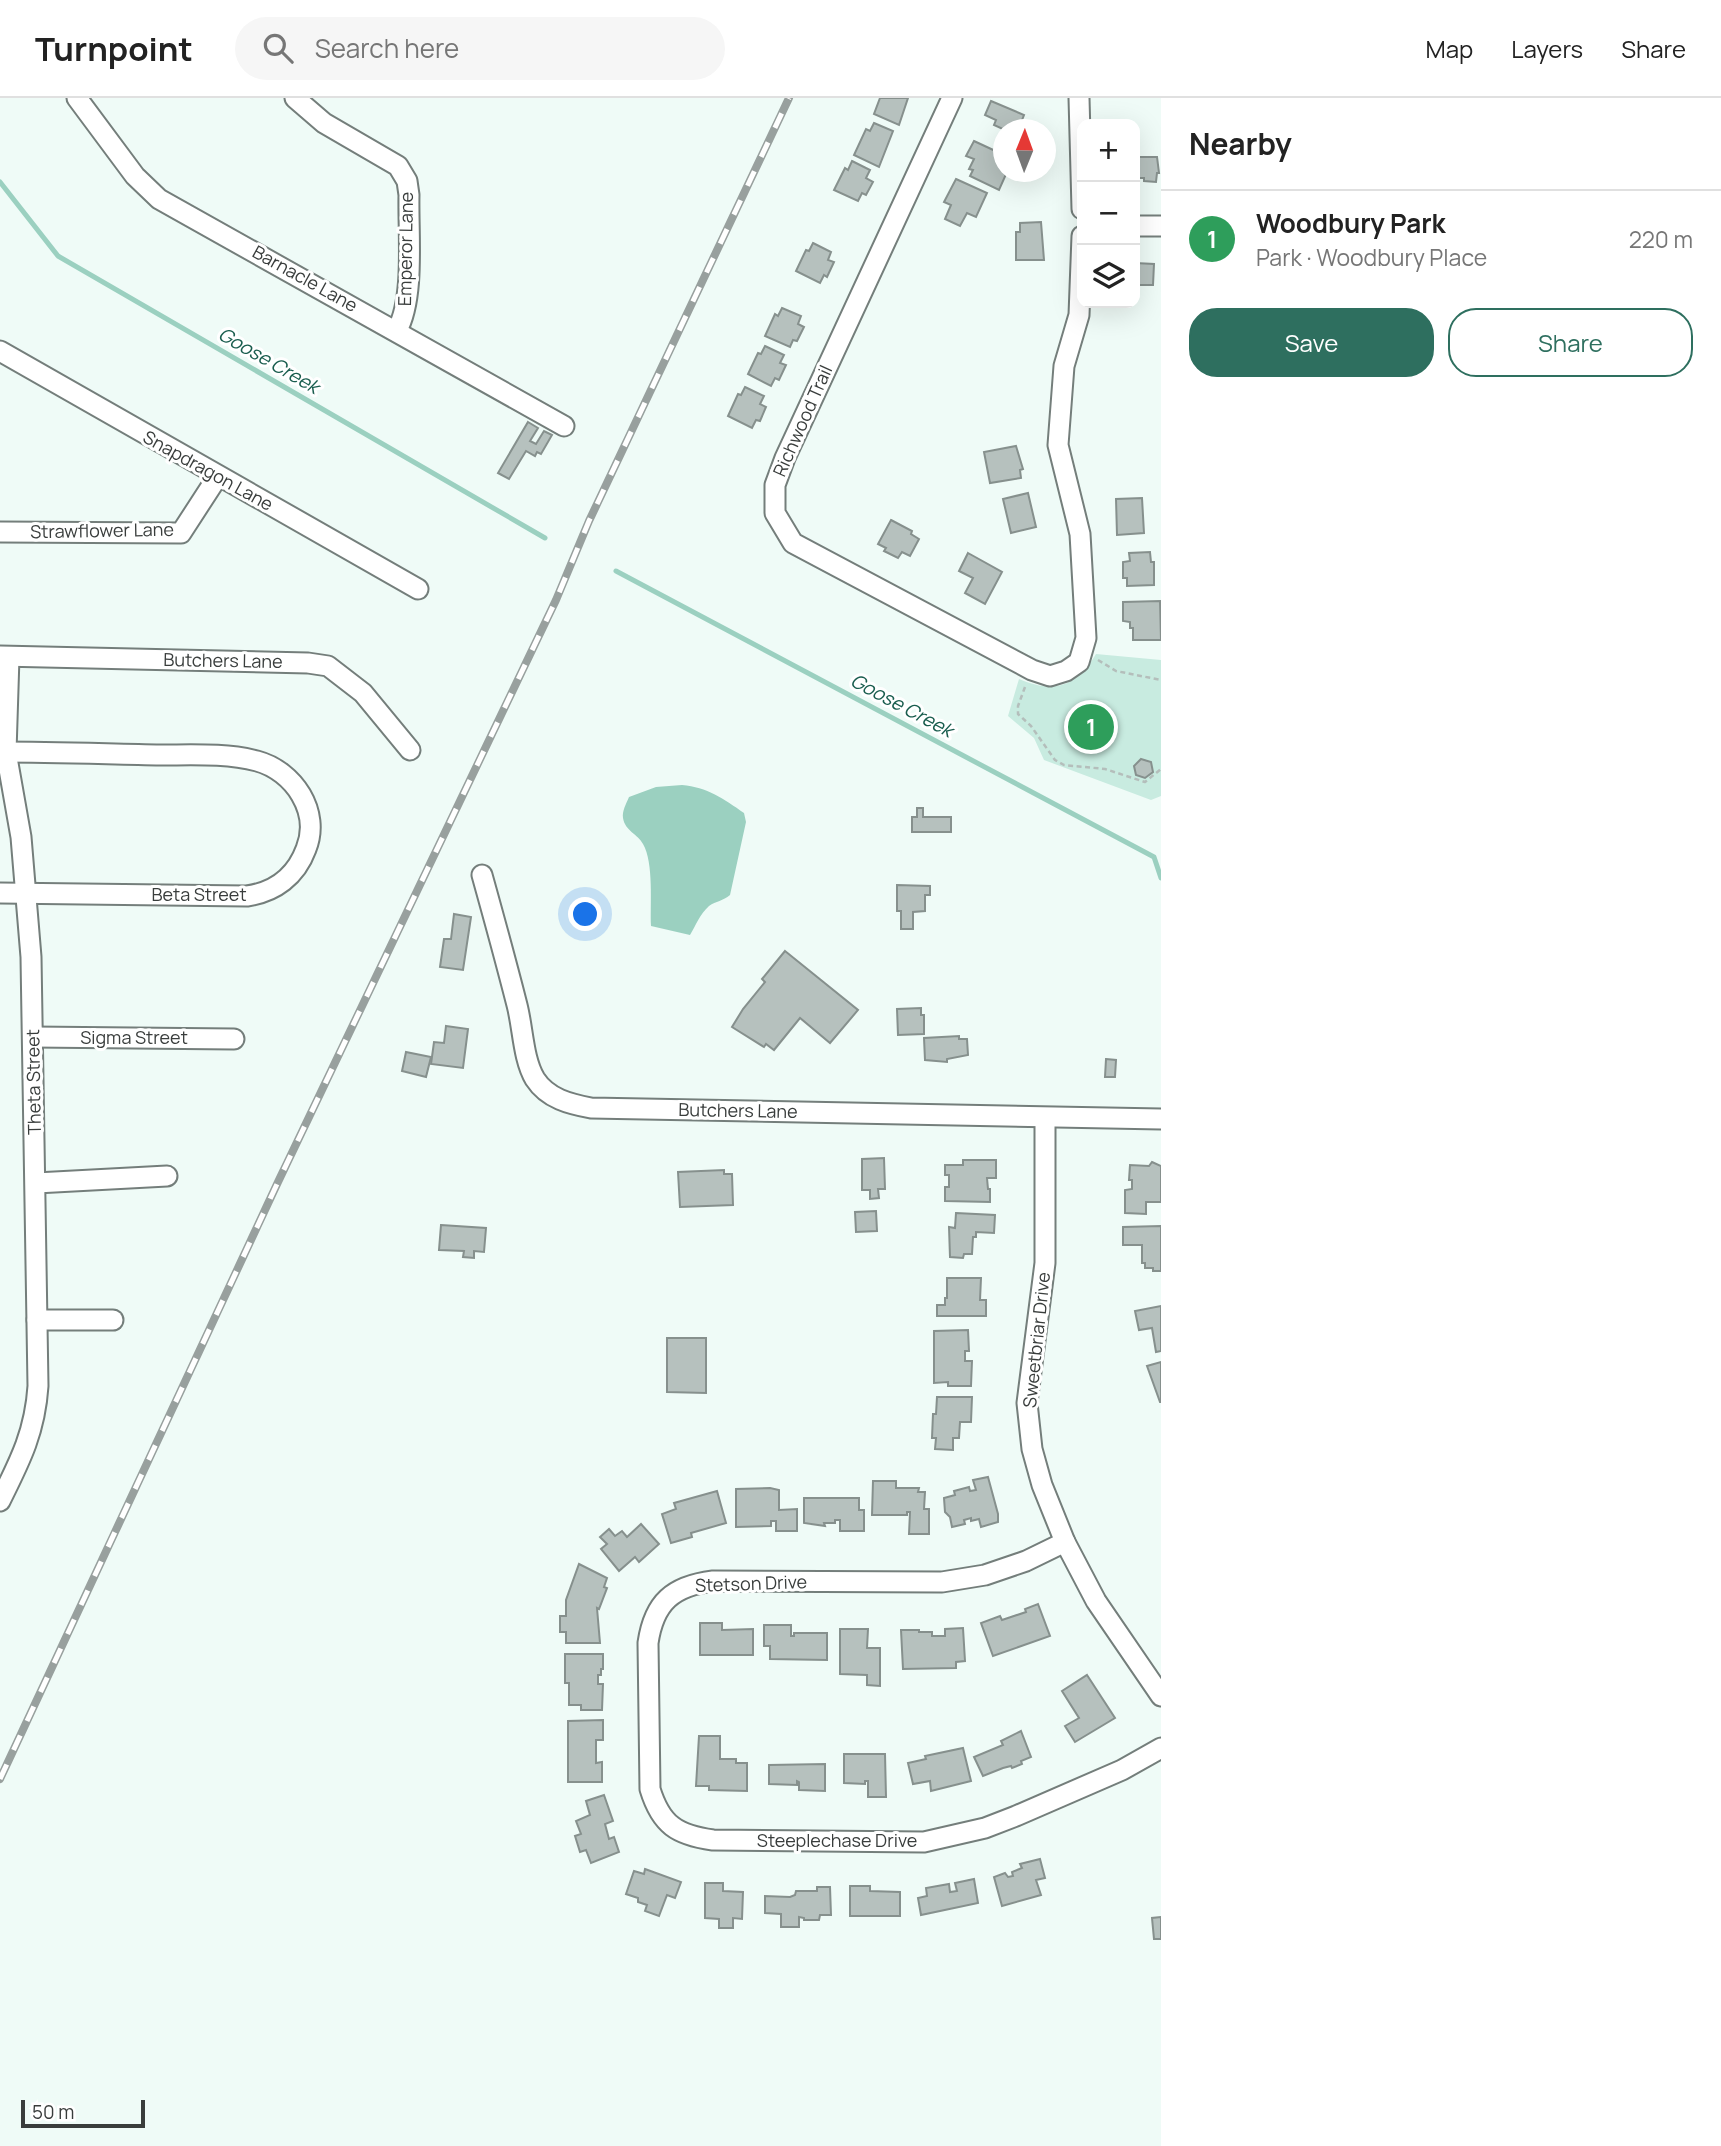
<!DOCTYPE html>
<meta charset="utf-8">
<style>
:root{--surface:#fff;--page:#f6f6f6;--text:#222;--muted:#767676;--line:#e0e0e0;--accent:#2e6f5f}
body{margin:0;font-family:Manrope,sans-serif;background:var(--page);color:var(--text)}
.controls{position:absolute;right:21px;top:21px;display:grid;overflow:hidden;border-radius:14px;box-shadow:0 7px 28px #0002}
.controls button{width:63px;height:63px;display:grid;place-items:center;padding:0;border:0;border-bottom:2px solid var(--line);background:var(--surface);color:var(--text);font:35px sans-serif}
.compass{position:absolute;left:993px;top:21px;width:63px;height:63px;border-radius:50%;background:var(--surface);box-shadow:0 7px 28px #0002;rotate:1deg}
.scale{position:absolute;left:21px;bottom:18px;width:124px;box-sizing:border-box;padding-left:7px;border:4px solid #393d3c;border-top:0;font-size:19px;line-height:24px;white-space:nowrap;color:#393d3c;-webkit-text-stroke:5px #fff;paint-order:stroke}
.you{position:absolute;left:586px;top:817px;width:24px;height:24px;margin:-18px;border:5px solid #fff;border-radius:50%;background:#1a73e8;box-shadow:0 0 0 10px #1a73e833}
.badge{display:grid;place-items:center;width:46px;height:46px;border-radius:50%;background:var(--accent);color:#fff;font-size:23px;font-weight:700}
.pin{position:absolute;translate:-50% -50%;border:4px solid #fff;box-shadow:0 2px 7px #0006}
.list{margin:0;padding:0;list-style:none}
h2{display:flex;justify-content:space-between;align-items:center;height:91px;margin:0;padding:0 28px;font-size:30px}
h2 small{font-size:23px;font-weight:400;color:var(--muted)}
.list li{display:grid;grid-template-columns:46px 1fr auto;gap:21px;align-items:center;box-sizing:border-box;height:98px;padding:0 28px;border-top:2px solid var(--line)}
.list b{display:block;font-size:26px;white-space:nowrap}
.list p{margin:0;font-size:23px;white-space:nowrap;color:var(--muted)}
.list em{font-size:23px;font-style:normal;color:var(--muted)}
.actions{display:flex;gap:14px;padding:21px 28px}
.actions a{flex:1;padding:16px 0;border:2px solid var(--accent);border-radius:28px;text-align:center;font-size:24px;color:var(--accent)}
.actions .main{background:var(--accent);color:#fff}
.icon{flex:none;width:38px;height:38px;fill:none;stroke:currentColor;stroke-width:2;stroke-linecap:round;stroke-linejoin:round}
.map{position:relative;flex:none;width:1161px;height:2048px;overflow:hidden}
header{display:flex;align-items:center;gap:42px;box-sizing:border-box;height:98px;padding:0 35px;background:var(--surface);border-bottom:2px solid var(--line)}
header strong{font-size:33px}
nav{display:flex;gap:38px;margin-inline-start:auto;font-size:24px}
.search{width:490px;height:63px;background:var(--page);display:flex;align-items:center;gap:18px;box-sizing:border-box;padding:0 24px;border-radius:38px;color:var(--muted);font-size:26px}
main{display:flex}
aside{flex:1;background:var(--surface)}
.map>svg:first-child{display:block}
</style>
<header>
<strong>Turnpoint</strong>
<div class="search"><svg class="icon" aria-label="search" viewBox="0 0 24 24"><circle cx="10" cy="10" r="6"/><path d="M15 15l6 6"/></svg>Search here</div>
<nav><a>Map</a><a>Layers</a><a>Share</a></nav>
</header>
<main>
<div class="map">
<svg width="1161" height="2048" viewBox="0 0 1161 2048">
<rect width="100%" height="100%" fill="#effbf7"/>
<path fill="#c8ebe0" d="M1096 556 1161 562V698L1151 702 1044 662 1034 640 1008 618 1019 581C1054 596 1076 589 1096 556Z"/>
<path fill="#9bd0c0" d="M682 687C707 689 724 701 744 715L746 724 730 797C723 803 716 803 709 808 700 816 696 827 690 837L651 828C650 806 654 765 643 746 638 736 625 733 623 720 622 713 626 706 629 699L656 689Z"/>
<g fill="none" stroke-linecap="round" stroke-linejoin="round">
<g stroke="#9bd0c0" stroke-width="5">
<path d="M0 84 58 158 545 440"/>
<path d="M616 473 1154 759 1161 780"/>
</g>
</g>
<g fill="#b6c1be" stroke="#86908d" stroke-width="2">
<path d="M880 0H908L899 27 874 16Z"/>
<path d="M991 3 1024 17 1018 32H1005L994 27 996 22 985 17Z"/>
<path d="M874 25 893 33 879 69 854 57 866 31 870 33Z"/>
<path d="M974 43 1004 57V74H1007L999 92 970 78 973 72 969 71 974 61 966 58Z"/>
<path d="M1135 59H1157L1159 75H1157L1156 84 1144 83V80H1135Z"/>
<path d="M852 63 870 72 866 80 873 84 866 97 862 95 858 103 834 92 845 70 848 72Z"/>
<path d="M956 81 987 95 976 119 967 115 960 128 945 121 951 107 944 104Z"/>
<path d="M1041 124 1044 162H1016V134H1020V125Z"/>
<path d="M813 145 831 154 828 162 834 164 827 179 824 177 820 185 796 173 806 152 809 153Z"/>
<path d="M1135 165 1154 166 1153 187H1135Z"/>
<path d="M782 210 801 218 798 226 804 229 797 243 793 242 790 249 765 238 775 216 778 218Z"/>
<path d="M765 248 784 257 780 265 786 267 779 282 775 280 771 288 748 276 758 255 761 256Z"/>
<path d="M745 289 764 298 760 306 766 309 760 323 756 322 752 330 728 318 738 296 741 297Z"/>
<path d="M528 324 538 330 530 343 536 346 544 333 552 337 541 356 537 354 535 358 526 353 509 381 498 375Z"/>
<path d="M1016 348 1023 371 1020 372 1021 380 990 385 984 354Z"/>
<path d="M1028 395 1036 429 1011 435 1003 401Z"/>
<path d="M1142 400 1144 435 1117 437 1116 401Z"/>
<path d="M891 422 912 433 911 436 919 441 910 458 902 454 898 460 884 453 886 450 878 446Z"/>
<path d="M1150 454 1151 464H1154V487L1127 488V480H1123V464L1130 463 1129 455Z"/>
<path d="M968 455 1002 474 985 506 965 495 973 480 959 473Z"/>
<path d="M1160 503 1161 542H1133V530H1130V524L1123 523V504Z"/>
<path d="M1141 661 1151 664 1153 674 1145 680 1136 677 1134 668Z"/>
<path d="M917 710H923V719H951V734H912V719H917Z"/>
<path d="M897 787 930 788V797H925V813L913 814V831H901V813H897Z"/>
<path d="M454 816 471 819 463 872 440 869 444 841H451Z"/>
<path d="M785 853 858 912 830 945 800 920 774 952 766 946 764 949 732 929 743 911 765 884 762 881Z"/>
<path d="M921 910V917H924V936L898 937 897 911Z"/>
<path d="M446 928 468 931 463 970 431 966 434 944 444 945Z"/>
<path d="M959 938V941H967L968 957 947 961V964L925 962 924 940Z"/>
<path d="M406 954 431 959 426 979 402 973Z"/>
<path d="M1106 961 1116 962 1115 979H1105Z"/>
<path d="M884 1060 885 1091H878L879 1100 870 1101V1092H862V1061Z"/>
<path d="M963 1062H996V1080H987L988 1091H990V1104L945 1103V1089H949V1077H945V1067H963Z"/>
<path d="M1152 1064 1161 1068V1104H1146V1116L1125 1115V1092L1132 1091V1082H1129L1130 1067 1149 1068Z"/>
<path d="M724 1072V1076H732L733 1107 680 1109 678 1074Z"/>
<path d="M876 1113 877 1133 856 1134 855 1114Z"/>
<path d="M956 1115 995 1117 994 1135 976 1134V1139H973L972 1156H964L963 1160 950 1159 949 1129 955 1130Z"/>
<path d="M441 1127 486 1130 484 1154 474 1153V1160L463 1159 464 1153 439 1152Z"/>
<path d="M1161 1128V1173H1153V1170H1145V1165H1142V1147H1123V1129Z"/>
<path d="M947 1180H981L980 1202H986V1218H937V1207H945V1200H947Z"/>
<path d="M1161 1208V1253L1156 1254 1152 1230 1139 1232 1135 1213Z"/>
<path d="M968 1232 969 1253H965V1263H972L971 1288H948V1284L934 1285V1233Z"/>
<path d="M667 1240H706V1295L667 1294Z"/>
<path d="M1161 1264V1304H1160L1147 1268Z"/>
<path d="M937 1299H972L971 1324H960L959 1340H953V1352L935 1351 936 1340H932L933 1316H936Z"/>
<path d="M988 1379 998 1416V1424L981 1429 979 1421 971 1423V1420L964 1422 965 1426 952 1429 950 1419 945 1414 944 1400 955 1397 954 1393 969 1389 970 1393 976 1392 973 1382Z"/>
<path d="M873 1383H896V1390H919L918 1394H925L924 1411H929V1436H909L910 1414H907V1417H872Z"/>
<path d="M770 1390 779 1392V1412L797 1411V1433H776V1423H771V1428L736 1429V1391Z"/>
<path d="M717 1393 726 1425 691 1435 692 1439 671 1445 662 1416 676 1411 674 1405Z"/>
<path d="M804 1400H859V1412H864V1433H840V1422H835V1425H824L825 1428 804 1425Z"/>
<path d="M641 1426 659 1446 639 1464 635 1459 619 1473 601 1451 607 1446 600 1439 609 1431 615 1438 622 1433 627 1439Z"/>
<path d="M579 1466 607 1480 604 1489 607 1490 599 1511 597 1510 600 1545H566V1534H560V1518H566V1502Z"/>
<path d="M1038 1506 1050 1538 993 1558 981 1525 1000 1518 1002 1522 1026 1514 1025 1511Z"/>
<path d="M700 1525H722V1532L753 1531V1557H700Z"/>
<path d="M764 1527H791V1538H794V1535H827V1562L770 1561V1548H764Z"/>
<path d="M963 1530 965 1563 956 1564V1570L903 1571 901 1532H919V1534H932V1538H945V1531Z"/>
<path d="M840 1531H868L867 1550H880V1588L867 1587V1577L840 1576Z"/>
<path d="M565 1556H603V1571H601V1577H598V1586H603L602 1612H581V1607H569V1585H565Z"/>
<path d="M1087 1577 1115 1620 1075 1644 1065 1628 1079 1620 1062 1593Z"/>
<path d="M603 1622V1642H596V1665L602 1664V1684H568V1623Z"/>
<path d="M1021 1633 1031 1659 1021 1663 1022 1666 1012 1670 1011 1668 1003 1670 983 1678 974 1659 1003 1647 1001 1643Z"/>
<path d="M699 1638H720V1661H736V1665H747V1693L709 1692V1688H696Z"/>
<path d="M963 1650 971 1683 931 1693 930 1683 913 1686 908 1665 926 1661 925 1658Z"/>
<path d="M844 1656H885L886 1699H868V1683H865V1686L844 1685Z"/>
<path d="M825 1666V1693L799 1692V1684L797 1683V1687L769 1686V1667Z"/>
<path d="M604 1697 613 1723 605 1726 609 1741 614 1739 619 1754 591 1765 586 1752 580 1754 575 1738 581 1736 576 1723 590 1717 586 1703Z"/>
<path d="M1040 1761 1045 1780 1036 1782 1041 1797 1002 1808 994 1779 1005 1775 1008 1779 1013 1778 1012 1774 1022 1770 1020 1766Z"/>
<path d="M645 1771 681 1784 675 1800 667 1797 659 1818 645 1813 647 1807 638 1804V1800L626 1796 634 1773 644 1776Z"/>
<path d="M974 1781 978 1805 921 1817 918 1800 927 1798 926 1790 949 1786 950 1794 957 1793 955 1785Z"/>
<path d="M705 1785H723V1793L743 1794 742 1821 733 1820V1830H719V1821L705 1820Z"/>
<path d="M850 1788H870V1793L900 1794V1818H850Z"/>
<path d="M817 1789H830L831 1817H820L819 1822H804V1820L799 1819V1829H781V1816L765 1815V1798L790 1799 795 1797 796 1793H817Z"/>
<path d="M1161 1819V1841H1154L1152 1820Z"/>
</g>
<g fill="none" stroke-linecap="round" stroke-linejoin="round">
<g stroke="#747e7b" stroke-width="23">
<g id="minor">
<path d="M77 0 135 78 159 101 564 328"/>
<path d="M295 0 324 25 398 68 407 83 409 97C408 134 415 200 397 232"/>
<path d="M952 0 785 360 775 387V415L793 445 1032 572 1050 578 1066 573 1079 564 1086 540 1080 436 1058 347 1064 268 1079 217 1082 138"/>
<path d="M1079 0 1082 111"/>
<path d="M1135 128H1161"/>
<path d="M0 253 418 491"/>
<path d="M0 434 181 435 218 378"/>
<path d="M0 558 308 565 328 568 363 595 410 652"/>
<path d="M0 654C54 654 107 656 161 657 192 657 227 655 257 663 294 673 321 714 306 751 296 778 275 794 247 798L0 795"/>
<path d="M482 777C494 820 506 864 517 907 523 930 523 961 535 981 548 1001 570 1006 591 1010L1161 1021"/>
<path d="M33 939 234 941"/>
<path d="M1045 1020V1165L1027 1305 1032 1351 1042 1387 1065 1444 1096 1503 1161 1598"/>
<path d="M36 1085 167 1078"/>
<path d="M37 1222H113"/>
<path d="M0 1403C20 1363 35 1334 38 1288L31 859 21 739 6 654 9 559"/>
<path d="M1065 1444 1026 1463 985 1477 942 1484 713 1483C673 1488 654 1504 648 1545L650 1691C661 1727 677 1737 713 1742L924 1744 985 1730 1016 1718 1122 1672 1161 1650"/>
</g>
</g>
<g stroke="#b4bebb" stroke-width="2.5" stroke-dasharray="5 3.5" stroke-linecap="butt">
<path d="M1098 562 1116 573 1161 582"/>
<path d="M1025 589 1018 608V616L1031 628 1055 662 1064 667 1105 671 1145 684 1161 671"/>
</g>
<use href="#minor" stroke="#fff" stroke-width="19"/>
<g stroke="#98a09e" stroke-width="8">
<path id="rail" d="M0 1681 278 1084 556 502 589 423 789 0"/>
</g>
<use href="#rail" stroke="#fff" stroke-width="5" stroke-dasharray="16" stroke-linecap="butt"/>
</g>
<g text-anchor="middle" stroke-width="6" stroke-linejoin="round" paint-order="stroke">
<g font-size="18" fill="#393d3c" stroke="#fff">
<text transform="translate(406 151) rotate(-89)" y="6">Emperor Lane</text>
<text transform="translate(305 181) rotate(29)" y="6">Barnacle Lane</text>
<text transform="translate(803 323) rotate(-66)" y="6">Richwood Trail</text>
<text transform="translate(208 373) rotate(29)" y="6">Snapdragon Lane</text>
<text transform="translate(102 433) rotate(-1)" y="6">Strawflower Lane</text>
<text transform="translate(223 563) rotate(1)" y="6">Butchers Lane</text>
<text x="199" y="803">Beta Street</text>
<text x="134" y="946">Sigma Street</text>
<text transform="translate(34 984) rotate(-91)" y="6">Theta Street</text>
<text transform="translate(738 1013) rotate(1)" y="6">Butchers Lane</text>
<text transform="translate(1037 1242) rotate(-84)" y="6">Sweetbriar Drive</text>
<text transform="translate(751 1486) rotate(-2)" y="6">Stetson Drive</text>
<text x="837" y="1749">Steeplechase Drive</text>
</g>
<g font-size="19" font-style="italic" fill="#195d4e" stroke="#fff">
<text transform="translate(269 262) rotate(30)" y="7">Goose Creek</text>
<text transform="translate(902 607) rotate(28)" y="7">Goose Creek</text>
</g>
</g>
</svg>
<div class="controls">
<button>+</button>
<button>−</button>
<button><svg class="icon" aria-label="layers" viewBox="0 0 24 24"><path d="M12 4l9 5-9 5-9-5zM3 14l9 5 9-5"/></svg></button>
</div>
<svg class="compass" viewBox="-18 -18 36 36"><path d="M0-13l5 13h-10z" fill="#e53935"/><path d="M0 13l5-13h-10z" fill="#767676"/></svg>
<div class="scale">50 m</div>
<div class="you"></div>
<div class="pin badge" style="left:1091px;top:629px;background:#2e9e5b">1</div>
</div>
<aside>
<h2>Nearby<small></small></h2>
<ul class="list">
<li><span class="badge" style="background:#2e9e5b">1</span><div><b>Woodbury Park</b><p>Park · Woodbury Place</p></div><em>220 m</em></li>
</ul>
<div class="actions"><a class="main">Save</a><a>Share</a></div>
</aside>
</main>
